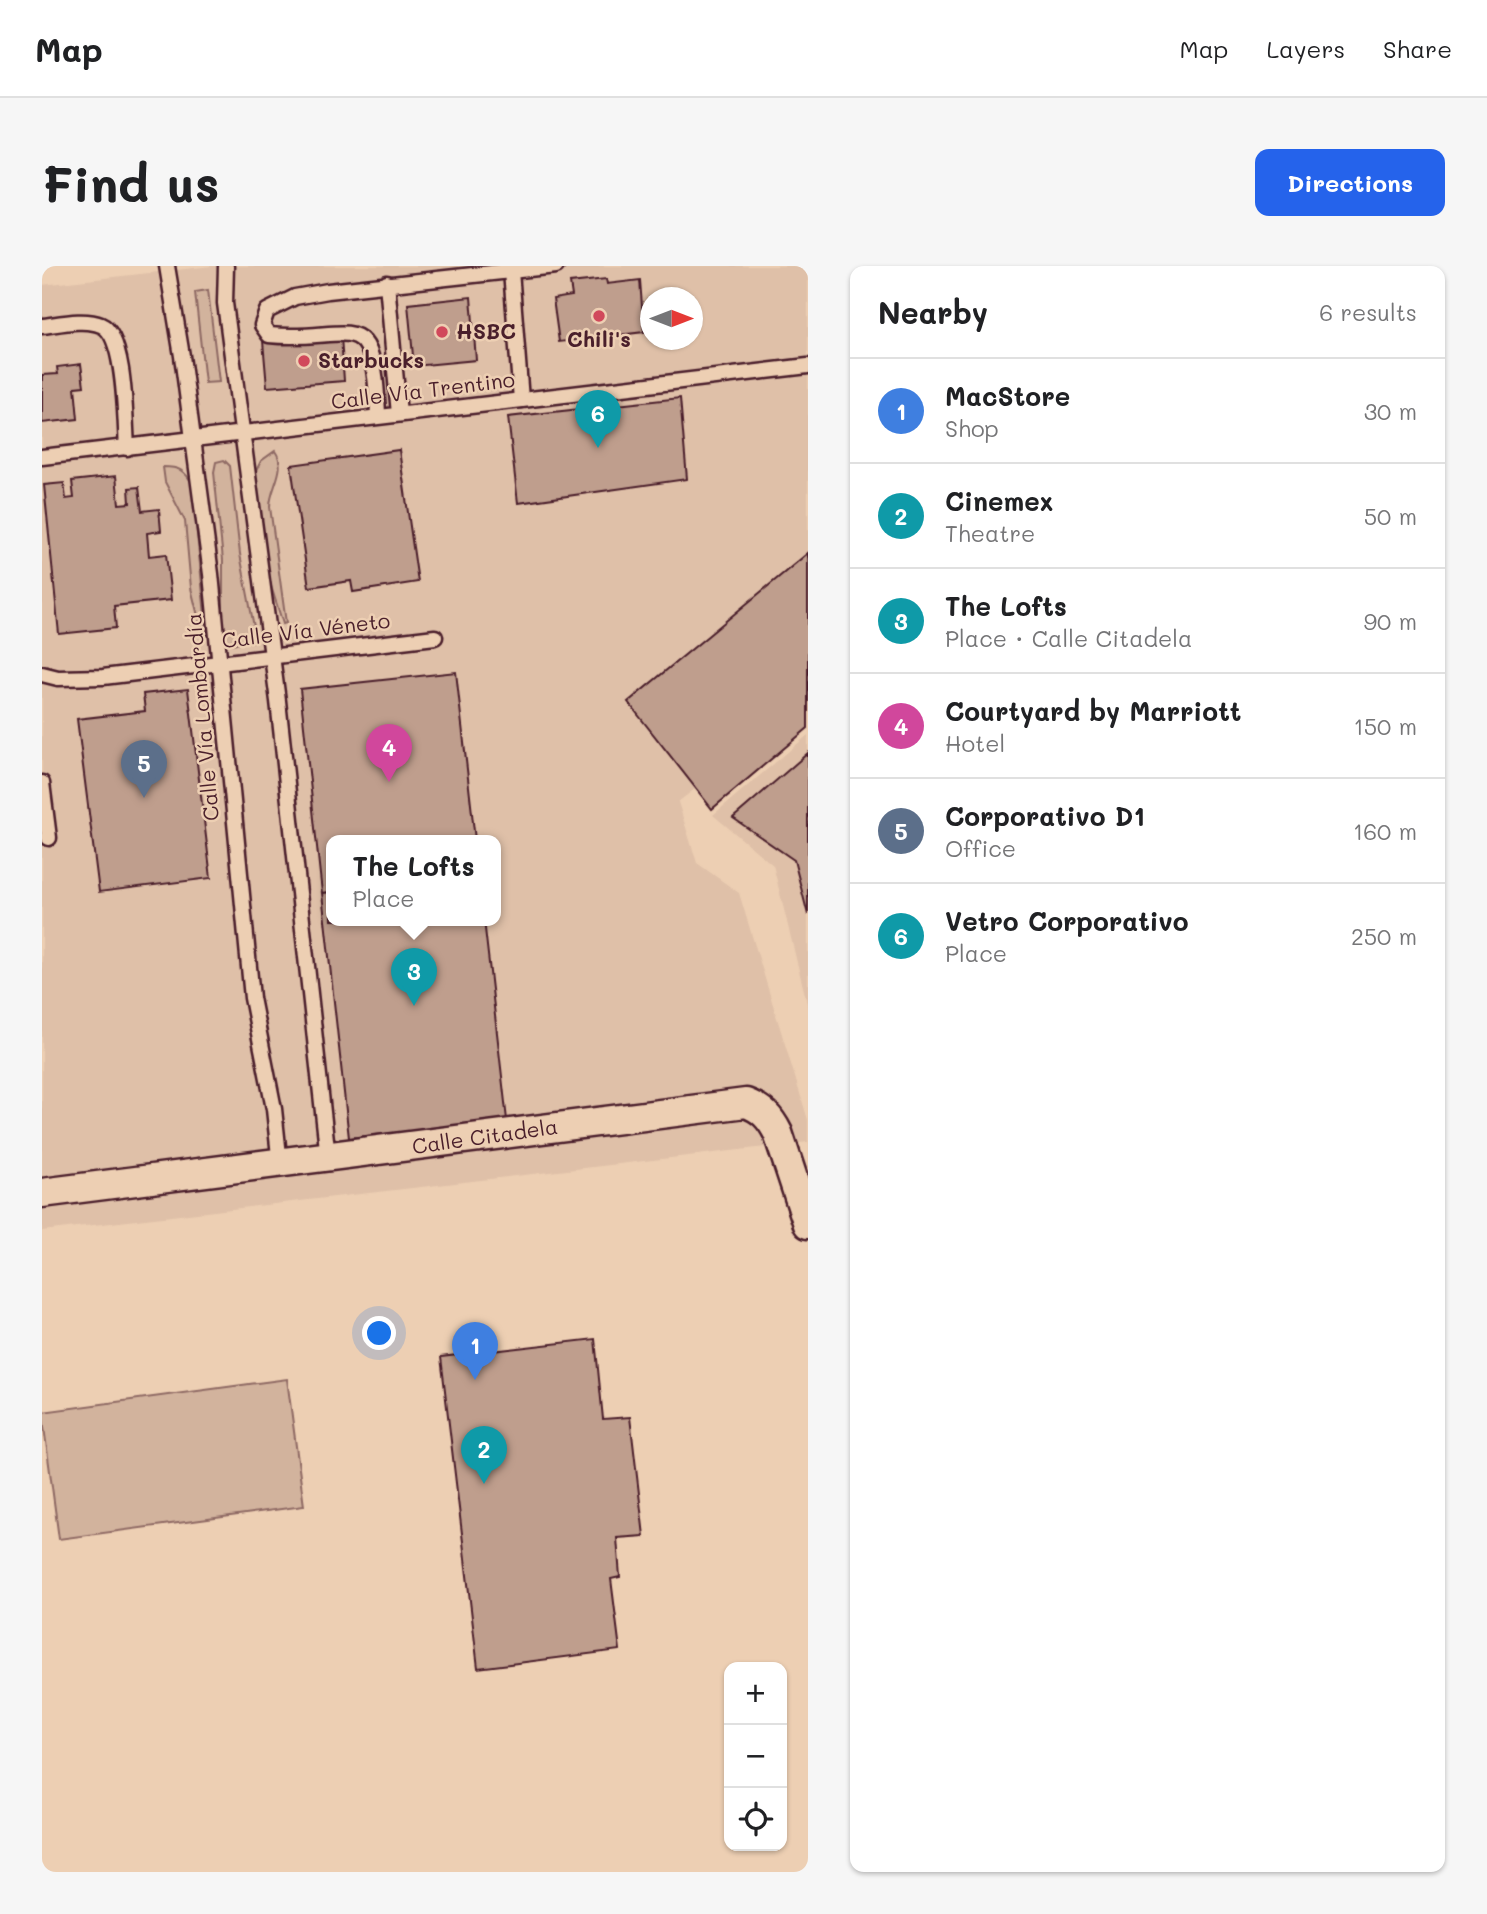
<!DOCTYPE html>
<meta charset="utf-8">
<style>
:root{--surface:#fff;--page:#f6f6f6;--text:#202124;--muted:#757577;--line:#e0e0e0;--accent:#2563eb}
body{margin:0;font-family:Mali,sans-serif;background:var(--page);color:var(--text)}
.controls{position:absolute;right:21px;bottom:21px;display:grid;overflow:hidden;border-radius:14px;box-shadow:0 2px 5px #0004}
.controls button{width:63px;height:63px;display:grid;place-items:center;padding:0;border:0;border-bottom:2px solid var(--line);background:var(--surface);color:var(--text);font:35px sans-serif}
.compass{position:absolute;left:598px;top:21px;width:63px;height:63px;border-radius:50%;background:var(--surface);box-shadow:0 2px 5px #0004;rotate:90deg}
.you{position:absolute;left:338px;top:1068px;width:24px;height:24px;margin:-18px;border:5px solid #fff;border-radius:50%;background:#1a73e8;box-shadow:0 0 0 10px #1a73e833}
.badge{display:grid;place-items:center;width:46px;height:46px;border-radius:50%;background:var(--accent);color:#fff;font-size:23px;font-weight:700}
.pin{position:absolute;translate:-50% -58px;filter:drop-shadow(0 2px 4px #0008)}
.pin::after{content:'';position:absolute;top:37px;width:24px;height:21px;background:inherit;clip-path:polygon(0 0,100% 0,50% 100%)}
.popup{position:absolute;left:284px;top:569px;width:175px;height:91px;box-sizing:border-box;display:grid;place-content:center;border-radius:14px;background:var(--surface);filter:drop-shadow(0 2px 5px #0005);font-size:23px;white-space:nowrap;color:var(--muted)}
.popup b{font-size:26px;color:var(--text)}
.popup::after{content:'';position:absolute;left:50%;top:100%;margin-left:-14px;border:14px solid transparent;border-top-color:var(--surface)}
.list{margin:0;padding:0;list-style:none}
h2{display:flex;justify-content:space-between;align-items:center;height:91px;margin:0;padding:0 28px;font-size:30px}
h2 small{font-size:23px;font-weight:400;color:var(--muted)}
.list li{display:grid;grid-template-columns:46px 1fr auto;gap:21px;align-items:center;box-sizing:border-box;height:105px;padding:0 28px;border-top:2px solid var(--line)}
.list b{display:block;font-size:26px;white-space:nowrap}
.list p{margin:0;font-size:23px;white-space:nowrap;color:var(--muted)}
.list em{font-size:23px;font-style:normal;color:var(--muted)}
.icon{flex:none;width:38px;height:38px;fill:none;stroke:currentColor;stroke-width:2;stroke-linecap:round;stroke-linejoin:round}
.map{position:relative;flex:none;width:766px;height:1606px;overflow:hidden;border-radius:14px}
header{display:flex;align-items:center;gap:42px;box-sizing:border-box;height:98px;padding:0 35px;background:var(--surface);border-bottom:2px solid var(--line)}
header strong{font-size:33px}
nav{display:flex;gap:38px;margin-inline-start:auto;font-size:24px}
.intro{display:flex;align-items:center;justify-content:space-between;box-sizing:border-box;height:168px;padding:0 42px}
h1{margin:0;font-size:49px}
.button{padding:18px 32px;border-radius:14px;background:var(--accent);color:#fff;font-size:24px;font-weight:700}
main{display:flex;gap:42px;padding:0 42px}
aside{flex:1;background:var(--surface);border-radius:14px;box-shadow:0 2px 5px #0004}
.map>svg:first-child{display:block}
</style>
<header>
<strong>Map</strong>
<nav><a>Map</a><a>Layers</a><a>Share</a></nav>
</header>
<div class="intro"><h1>Find us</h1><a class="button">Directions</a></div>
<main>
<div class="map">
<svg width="766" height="1606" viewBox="0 0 766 1606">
<rect width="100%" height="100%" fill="#edcfb3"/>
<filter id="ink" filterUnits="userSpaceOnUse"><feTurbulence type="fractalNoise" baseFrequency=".0143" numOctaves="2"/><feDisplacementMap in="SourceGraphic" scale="14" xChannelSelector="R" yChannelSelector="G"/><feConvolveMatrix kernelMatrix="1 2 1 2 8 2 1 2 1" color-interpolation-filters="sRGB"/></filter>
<g filter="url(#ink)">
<g fill="#dfc0a8" fill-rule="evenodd">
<path d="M170 0H766V436L636 536 655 597 697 627 766 854V876L0 965V19ZM608 32H650V74H608ZM290 574H454V654H290Z"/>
<path d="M766 469V741L731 599 671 549Z"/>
</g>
<g fill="#d2b39d" stroke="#8e6964" stroke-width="2">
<path d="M166 24 177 116 163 117 153 26Z"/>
<path d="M233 185C246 203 228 221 228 241L244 357 241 358 222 298 210 213 219 195Z"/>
<path d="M182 194 188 200 198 288 212 361V375L187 378 181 368V294L172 206 174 196Z"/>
<path d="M121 201C137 201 142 204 150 217L165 370H161L149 322 143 255 123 216Z"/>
<path d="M245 1113 262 1240 17 1273 0 1146Z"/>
</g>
<g fill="#bf9e8d" stroke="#4a1f2b" stroke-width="2">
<path d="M564 13 565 18 598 14 602 66 517 76 511 33 530 30 528 17Z"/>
<path d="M429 31 434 94 372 100 366 38Z"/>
<path d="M299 70 302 115 225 121 221 75Z"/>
<path d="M39 98 42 120 33 121 36 153 0 157V109L16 108 15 101Z"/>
<path d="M638 132 645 213 476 237 466 151Z"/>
<path d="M357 184 376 316 311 326 309 315 267 321 249 199Z"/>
<path d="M74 210 77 238 88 237 87 222 97 221 100 245 117 243 119 265 105 267 107 290 124 288 129 334 72 340 74 362 17 368 2 219 22 217 24 233 32 232 30 215Z"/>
<path d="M766 287V462L670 543 586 436Z"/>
<path d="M414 406 433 574H290V626L280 627 258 423Z"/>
<path d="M146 423 169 612 57 626 35 453 103 445 101 428Z"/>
<path d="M766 487V649L752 594 691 552Z"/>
<path d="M290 626V654H442L465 854 307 872 280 627Z"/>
<path d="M553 1073 561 1153 588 1151 602 1270 575 1272 578 1311 569 1313 578 1384 436 1402 399 1091Z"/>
</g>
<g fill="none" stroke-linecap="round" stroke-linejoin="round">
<g stroke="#4a1f2b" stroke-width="19">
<g id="service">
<path d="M125 0 140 90 169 308 210 732 232 843 238 899"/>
<path d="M184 0 183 37 236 435 286 892"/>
<path d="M469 5 479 134"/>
<path d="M345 17 357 148"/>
<path d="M0 60C17 58 43 52 59 59 84 69 83 157 85 182"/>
<path d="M336 150C332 32 308 78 227 69L220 59 225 45 253 31 286 25 514 0"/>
<path d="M0 191 766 100"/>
<path d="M0 408 16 412 61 411 393 371"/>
<path d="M0 517 7 572"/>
</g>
</g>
<g stroke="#4a1f2b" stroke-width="33">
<path id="minor" d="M0 927 704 837C720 843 728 851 736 867L766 958"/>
</g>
<use href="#service" stroke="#edcfb3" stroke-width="14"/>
<use href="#minor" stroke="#edcfb3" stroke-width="28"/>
</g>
</g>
<g fill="#d1495b" stroke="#edcfb3" stroke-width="2.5">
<circle cx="557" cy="50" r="7"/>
<circle cx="400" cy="66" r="7"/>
<circle cx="262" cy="95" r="7"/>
</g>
<g text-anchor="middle" stroke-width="5" stroke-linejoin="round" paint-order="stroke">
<g font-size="21" font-weight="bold" fill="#4a1f2b" stroke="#edcfb3" text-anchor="start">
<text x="414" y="73">HSBC</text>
<text x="557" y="81" text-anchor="middle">Chili's</text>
<text x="276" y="102">Starbucks</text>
</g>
<g font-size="21" fill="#4a1f2b" stroke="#edcfb3">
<text transform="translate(381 125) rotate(-7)" y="7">Calle Vía Trentino</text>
<text transform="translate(264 365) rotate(-7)" y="7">Calle Vía Véneto</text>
<text transform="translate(161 451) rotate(-95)" y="7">Calle Vía Lombardía</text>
<text transform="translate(443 871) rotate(-8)" y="7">Calle Citadela</text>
</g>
</g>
</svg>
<div class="controls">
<button>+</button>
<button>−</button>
<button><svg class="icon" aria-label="locate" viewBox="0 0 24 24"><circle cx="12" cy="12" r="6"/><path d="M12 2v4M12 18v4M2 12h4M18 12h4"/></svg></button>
</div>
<svg class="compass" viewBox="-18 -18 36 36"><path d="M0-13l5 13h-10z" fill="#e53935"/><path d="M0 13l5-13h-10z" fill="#757577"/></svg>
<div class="you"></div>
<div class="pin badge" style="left:433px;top:1114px;background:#3f7fe0">1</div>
<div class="pin badge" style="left:442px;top:1218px;background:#0f9aa8">2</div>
<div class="pin badge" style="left:372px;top:740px;background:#0f9aa8">3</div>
<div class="popup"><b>The Lofts</b>Place</div>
<div class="pin badge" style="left:347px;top:516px;background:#d1479c">4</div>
<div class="pin badge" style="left:102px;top:532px;background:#5c6f8a">5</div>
<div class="pin badge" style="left:556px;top:182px;background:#0f9aa8">6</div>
</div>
<aside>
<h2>Nearby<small>6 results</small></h2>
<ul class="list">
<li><span class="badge" style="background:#3f7fe0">1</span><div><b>MacStore</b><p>Shop</p></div><em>30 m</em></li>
<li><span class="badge" style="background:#0f9aa8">2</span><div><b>Cinemex</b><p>Theatre</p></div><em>50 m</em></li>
<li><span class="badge" style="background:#0f9aa8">3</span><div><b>The Lofts</b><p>Place · Calle Citadela</p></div><em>90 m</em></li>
<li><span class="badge" style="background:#d1479c">4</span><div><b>Courtyard by Marriott</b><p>Hotel</p></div><em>150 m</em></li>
<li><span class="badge" style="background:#5c6f8a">5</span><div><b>Corporativo D1</b><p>Office</p></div><em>160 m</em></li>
<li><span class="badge" style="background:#0f9aa8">6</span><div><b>Vetro Corporativo</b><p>Place</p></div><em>250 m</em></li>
</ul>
</aside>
</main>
